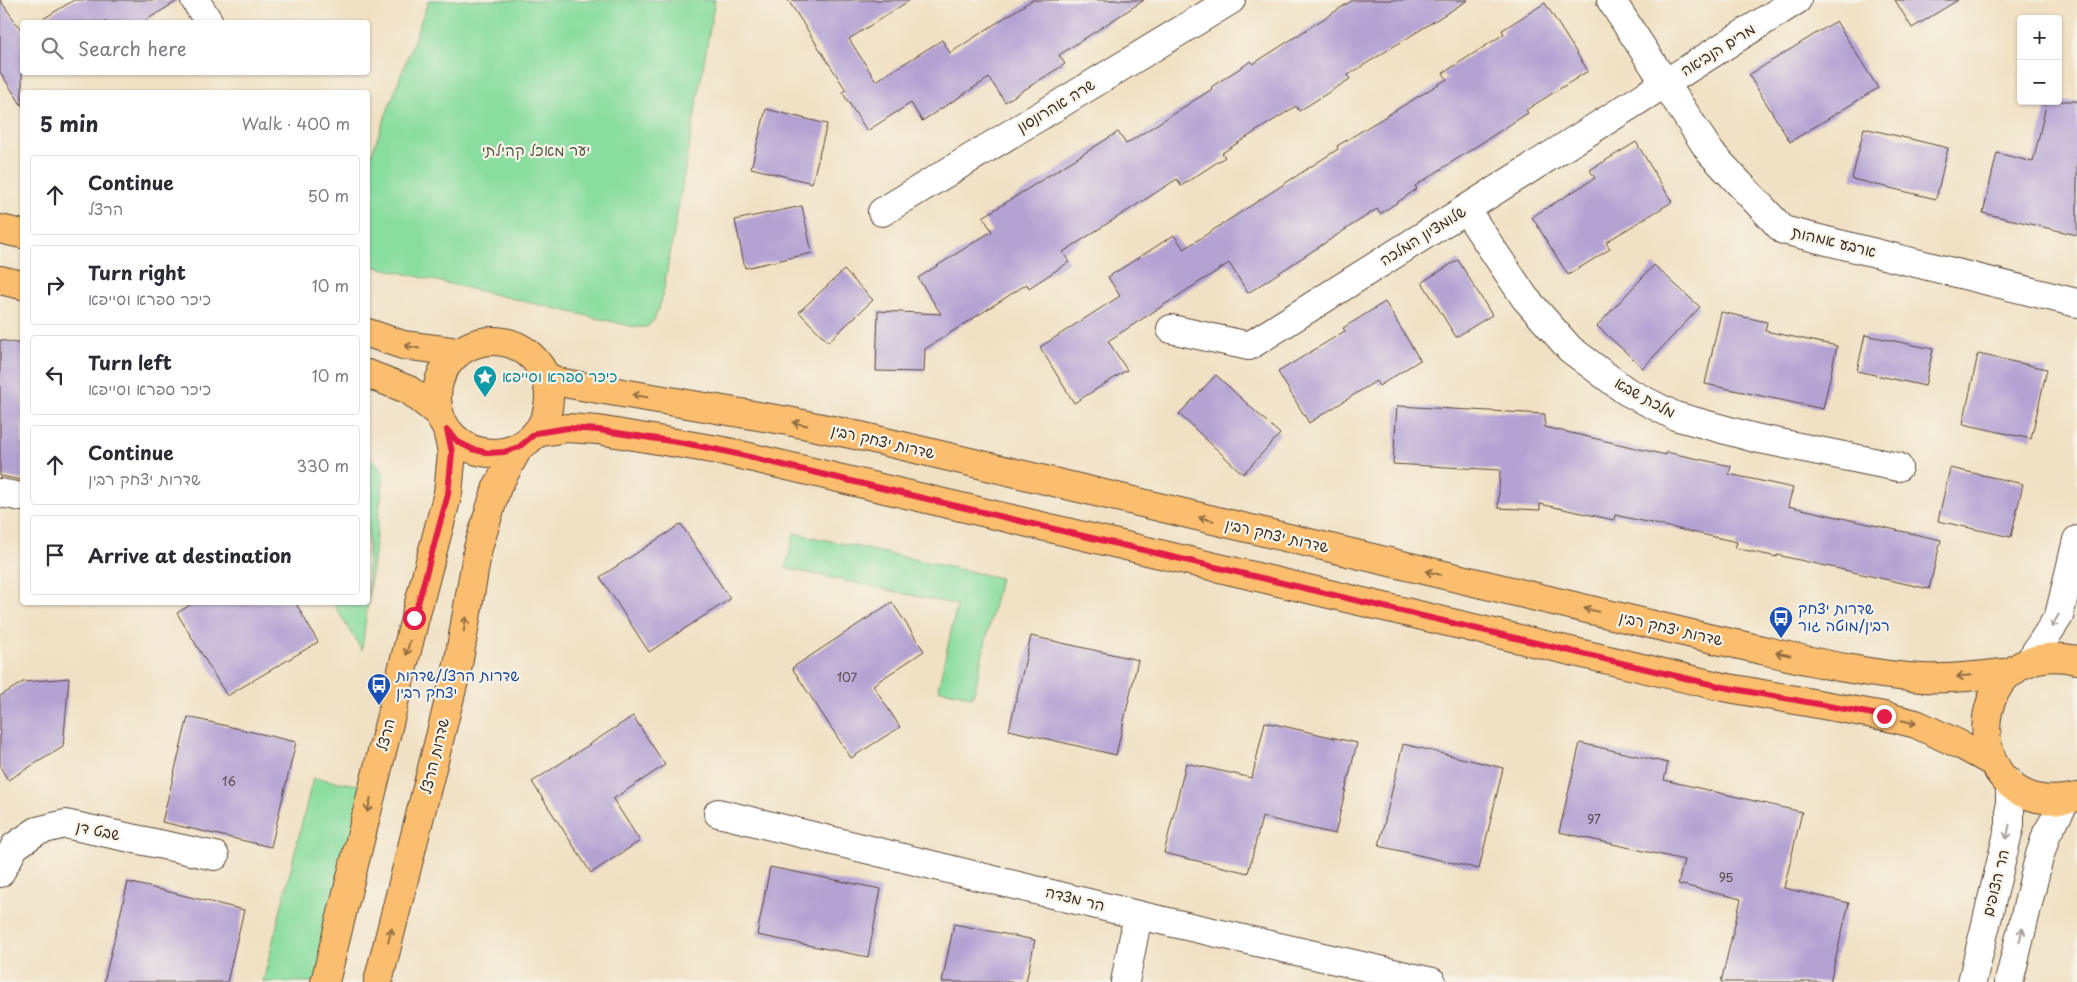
<!DOCTYPE html>
<meta charset="utf-8">
<style>
:root{--surface:#fff;--page:#f2f2f3;--text:#2b2b33;--muted:#7c7c81;--line:#e1e1e2}
body{margin:0;font-family:"Playpen Sans","Playpen Sans Hebrew",sans-serif;background:var(--page);color:var(--text)}
.controls{position:absolute;right:15px;top:15px;display:grid;overflow:hidden;border-radius:5px;box-shadow:0 1px 4px #0004}
.controls button{width:45px;height:45px;display:grid;place-items:center;padding:0;border:0;border-bottom:1px solid var(--line);background:var(--surface);color:var(--text);font:25px sans-serif}
.stop{position:absolute;width:15px;height:15px;margin:-11px;border:4px solid #e11d48;border-radius:50%;background:#fff}
.stop.end{background:#e11d48;border-color:#fff;box-shadow:0 1px 5px #0008}
.list{margin:0;padding:0;list-style:none}
h2{display:flex;justify-content:space-between;align-items:center;height:65px;margin:0;padding:0 20px;font-size:21px}
h2 small{font-size:16px;font-weight:400;color:var(--muted)}
.list li{display:grid;grid-template-columns:32px 1fr auto;gap:15px;align-items:center;box-sizing:border-box;height:80px;margin:0 10px 10px;padding:0 10px;border:1px solid var(--line);border-radius:5px}
.list b{display:block;font-size:19px;white-space:nowrap}
.list p{margin:0;font-size:16px;white-space:nowrap;color:var(--muted)}
.list em{font-size:16px;font-style:normal;color:var(--muted)}
.icon{flex:none;width:28px;height:28px;fill:none;stroke:currentColor;stroke-width:2;stroke-linecap:round;stroke-linejoin:round}
.map{position:relative;flex:none;width:2077px;height:982px;overflow:hidden}
.search{position:absolute;background:var(--surface);box-shadow:0 1px 4px #0004;left:20px;top:20px;width:350px;height:55px;display:flex;align-items:center;gap:12px;box-sizing:border-box;padding:0 18px;border-radius:5px;color:var(--muted);font-size:19px}
.panel{position:absolute;background:var(--surface);box-shadow:0 1px 4px #0004;left:20px;top:90px;width:350px;height:515px;border-radius:5px}
.map>svg:first-child{display:block}
</style>
<div class="map">
<svg width="2077" height="982" viewBox="0 0 2077 982">
<rect width="100%" height="100%" fill="#f7f3e8"/>
<filter id="ink" filterUnits="userSpaceOnUse"><feTurbulence type="fractalNoise" baseFrequency=".02" numOctaves="2"/><feDisplacementMap in="SourceGraphic" scale="10" xChannelSelector="R" yChannelSelector="G"/><feConvolveMatrix kernelMatrix="1 2 1 2 8 2 1 2 1" color-interpolation-filters="sRGB"/></filter>
<filter id="wash" filterUnits="userSpaceOnUse"><feTurbulence type="fractalNoise" baseFrequency=".0096" numOctaves="4" result="noise"/><feDisplacementMap in="SourceGraphic" scale="20" xChannelSelector="R" yChannelSelector="G"/><feGaussianBlur stdDeviation="1.12" result="paint"/><feColorMatrix in="noise" values="0 0 0 0 0 0 0 0 0 0 0 0 0 0 0 0 0 1.4 0 .05"/><feComposite in="paint" operator="in"/></filter>
<g filter="url(#wash)">
<rect width="100%" height="100%" fill="#f1e1c4"/>
<g fill="#89dd9f" stroke="#62845e">
<path d="M429 0H715L662 299 654 320 647 327H635L368 265V163Z"/>
<path d="M368 456 384 473 362 650 333 603 368 602Z"/>
<path d="M794 533 1000 578 973 697 938 689 957 605 786 568Z"/>
<path d="M313 778 365 786 319 982H263Z"/>
</g>
<g id="blocks">
<g fill="#b4a2d3">
<path d="M0 0 22 31V106L0 72Z"/>
<path d="M74 0H179L143 22H38Z"/>
<path d="M788 0H910L849 39 876 81 942 40 950 53 1032 0H1144L1059 55 1065 64 1005 102 989 78 922 121 911 103 867 131 842 92 846 90Z"/>
<path d="M1353 0H1468L1348 75 1350 79 1299 111 1296 106 1222 153 1225 157 1181 186 1177 179 1063 252 1069 262 1029 288 1027 284 925 349 924 372 876 371 878 311 941 314 918 278 992 231 983 217 1118 132 1126 144 1212 89 1211 87 1251 61 1253 64Z"/>
<path d="M1895 0H1958L1912 28Z"/>
<path d="M1545 3 1588 71 1526 110 1528 113 1415 186 1417 189 1380 214 1377 209 1248 293 1229 263 1108 341 1127 370 1074 403 1040 347 1120 296 1108 277 1174 235 1184 249 1338 149 1337 146 1447 79 1443 73 1504 34 1502 30Z"/>
<path d="M1836 21 1878 88 1790 142 1749 75Z"/>
<path d="M2047 101H2077V235L1983 213 1997 153 2033 162Z"/>
<path d="M766 109 827 124 812 183 751 168Z"/>
<path d="M1864 128 1948 148 1936 199 1852 179Z"/>
<path d="M1636 142 1672 202 1606 242 1610 249 1568 275 1532 217 1595 178 1590 170Z"/>
<path d="M802 206 812 253 745 268 735 220Z"/>
<path d="M1458 260 1492 315 1456 337 1422 282Z"/>
<path d="M1654 265 1700 307 1643 368 1597 326Z"/>
<path d="M844 270 873 300 828 342 799 312Z"/>
<path d="M1385 302 1420 360 1379 386 1376 381 1309 423 1278 372 1345 331 1343 328Z"/>
<path d="M1721 312 1767 322 1765 331 1837 346 1823 409 1705 384Z"/>
<path d="M1865 335 1933 349 1925 386 1857 371Z"/>
<path d="M0 340 22 344V480L0 476Z"/>
<path d="M1978 354 2047 369 2031 439 1963 424Z"/>
<path d="M1216 375 1280 434 1243 474 1179 414Z"/>
<path d="M1397 406 1545 414V427L1666 455V452L1731 466 1729 474 1793 488 1788 506 1941 540 1929 589 1777 555V557L1735 548 1737 542 1615 515 1614 520 1540 504V510L1498 508 1500 470 1393 464Z"/>
<path d="M1950 468 2023 484 2011 537 1938 521Z"/>
<path d="M681 524 730 599 649 652 600 577Z"/>
<path d="M195 602H295L318 642 227 696 177 613Z"/>
<path d="M892 602 924 651 873 685 900 727 851 758 792 668Z"/>
<path d="M1031 636 1138 660 1116 755 1009 730Z"/>
<path d="M69 678 63 747 8 780 0 767V696L23 682Z"/>
<path d="M633 716 665 765 613 799 640 841 591 873 532 782Z"/>
<path d="M188 717 296 742 271 847 162 822Z"/>
<path d="M1265 722 1357 743 1335 834 1262 817 1248 873 1164 853 1186 763 1252 778Z"/>
<path d="M1580 743 1668 763 1664 780 1802 812 1784 888 1849 903 1830 982H1721L1741 899 1678 884 1684 860 1559 832Z"/>
<path d="M1403 744 1503 768 1479 869 1379 846Z"/>
<path d="M770 867 881 889 868 957 757 935Z"/>
<path d="M128 882 244 910 227 982H104Z"/>
<path d="M954 924 1035 940 1026 982H942Z"/>
</g>
</g>
</g>
<g filter="url(#ink)">
<use href="#blocks" fill-opacity="0" stroke="#564537" stroke-width="1"/>
<g fill="none" stroke-linecap="round" stroke-linejoin="round">
<g stroke="#564537" stroke-width="30">
<g id="minor">
<path d="M195 0 209 22"/>
<path d="M1611 0 1710 152 1783 230 2077 303"/>
<path d="M1466 210 1525 298 1570 349 1626 391 1675 416 1755 438 1898 467"/>
<path d="M882 212 1231 0"/>
<path d="M1171 329 1249 346 1797 0"/>
<path d="M0 493 22 497"/>
<path d="M2029 662 2059 616 2077 540"/>
<path d="M718 813 1138 915 1432 982"/>
<path d="M0 873 15 846 37 831 65 824 215 856"/>
<path d="M1125 982 1138 915"/>
<path d="M1972 982 2010 825V783"/>
<path d="M2009 982 2039 858 2047 833 2067 799"/>
</g>
</g>
<g stroke="#564537" stroke-width="30">
<g id="major">
<path d="M0 229 22 234"/>
<path d="M0 280 22 285"/>
<path d="M368 333 403 345 459 352"/>
<circle cx="493" cy="397" r="56"/>
<path d="M368 374 409 390 438 413"/>
<path d="M544 375 558 382 575 385 788 421 865 437 1717 640C1784 654 1853 674 1921 678 1951 680 1982 675 2013 672"/>
<path d="M536 433 567 428 598 430 724 451 1723 687 1884 716 1916 724 1963 746 1994 763"/>
<path d="M2077 660C1956 633 1956 825 2077 797"/>
<path d="M325 982 415 618 448 493 452 452 447 430"/>
<path d="M378 982 458 665 478 548 497 487 519 447"/>
</g>
</g>
<use href="#minor" stroke="#fff" stroke-width="28"/>
<use href="#major" stroke="#fbbe6e" stroke-width="28"/>
</g>
<defs><path id="oneway-shaft" d="M-6 0H5M1.5-3L5.5 0L1.5 3" fill="none" stroke-width="1.6" stroke-linecap="round" stroke-linejoin="round" transform="scale(1.25)"/></defs>
<g stroke="#916d42">
<use href="#oneway-shaft" transform="translate(412 347) rotate(-169)"/>
<use href="#oneway-shaft" transform="translate(640 396) rotate(-170)"/>
<use href="#oneway-shaft" transform="translate(800 424) rotate(-168)"/>
<use href="#oneway-shaft" transform="translate(1206 519) rotate(-167)"/>
<use href="#oneway-shaft" transform="translate(1433 573) rotate(-167)"/>
<use href="#oneway-shaft" transform="translate(1591 610) rotate(-167)"/>
<use href="#oneway-shaft" transform="translate(465 624) rotate(-80)"/>
<use href="#oneway-shaft" transform="translate(408 648) rotate(103)"/>
<use href="#oneway-shaft" transform="translate(1783 654) rotate(-168)"/>
<use href="#oneway-shaft" transform="translate(1964 676) rotate(175)"/>
<use href="#oneway-shaft" transform="translate(1909 722) rotate(14)"/>
<use href="#oneway-shaft" transform="translate(369 805) rotate(104)"/>
<use href="#oneway-shaft" transform="translate(390 935) rotate(-76)"/>
</g>
<g stroke="#a79f9a">
<use href="#oneway-shaft" transform="translate(2055 621) rotate(119)"/>
<use href="#oneway-shaft" transform="translate(2008 832) rotate(102)"/>
<use href="#oneway-shaft" transform="translate(2021 935) rotate(-77)"/>
</g>
</g>
<g fill="none" stroke-linecap="round" stroke-linejoin="round" filter="url(#ink)">
<path stroke="#e11d48" stroke-width="6" d="M414 618 448 494 452 452 447 430 458 442 472 449 488 453 504 452 519 447 536 433 568 428 598 430 684 443 724 451 1723 687 1884 716"/>
</g>
<defs>
<g id="sight-pin" transform="scale(1.25)"><path d="M0 17L-7.5 6A9.5 9.5 0 1 1 7.5 6Z" fill="#0f9aa8" stroke="#f7f3e8"/><path d="M0-6L1.8-2.2L6-1.7L2.9 1.2L3.7 5.4L0 3.3L-3.7 5.4L-2.9 1.2L-6-1.7L-1.8-2.2Z" fill="#fff"/></g>
<g id="bus-pin" transform="scale(1.25)"><path d="M0 17L-7.5 6A9.5 9.5 0 1 1 7.5 6Z" fill="#1a4fb4" stroke="#f7f3e8"/><path d="M-5-6H5V4H4V6H2V4H-2V6H-4V4H-5ZM-3.5-4V0h7V-4ZM-3.5 1.2v1.5H-2V1.2ZM2 1.2v1.5H3.5V1.2Z" fill="#fff"/></g>
</defs>
<g fill-rule="evenodd">
<use href="#sight-pin" x="485" y="377"/>
<use href="#bus-pin" x="1781" y="618"/>
<use href="#bus-pin" x="379" y="685"/>
</g>
<g text-anchor="middle" stroke-width="4.5" stroke-linejoin="round" paint-order="stroke">
<g font-size="12" fill="#59484b">
<text x="847" y="682">107</text>
<text x="229" y="786">16</text>
<text x="1594" y="824">97</text>
<text x="1726" y="882">95</text>
</g>
<g font-size="15" fill="#3b2a1e" stroke="#f7f3e8">
<text transform="translate(1718 50) rotate(-32)" y="5">מרים הנביאה</text>
<text transform="translate(1056 106) rotate(-31)" y="5">שרה אהרונסון</text>
<text transform="translate(1423 236) rotate(-32)" y="5">שלומציון המלכה</text>
<text transform="translate(1834 242) rotate(14)" y="5">ארבע אמהות</text>
<text transform="translate(1645 398) rotate(29)" y="5">מלכת שבא</text>
<text transform="translate(883 442) rotate(13)" y="5">שדרות יצחק רבין</text>
<text transform="translate(1277 536) rotate(13)" y="5">שדרות יצחק רבין</text>
<text transform="translate(1671 629) rotate(13)" y="5">שדרות יצחק רבין</text>
<text transform="translate(386 735) rotate(-76)" y="5">הרצל</text>
<text transform="translate(435 756) rotate(-76)" y="5">שדרות הרצל</text>
<text transform="translate(98 831) rotate(12)" y="5">שבט דן</text>
<text transform="translate(1996 883) rotate(-76)" y="5">הר הצופים</text>
<text transform="translate(1075 899) rotate(14)" y="5">הר מצדה</text>
</g>
<g font-size="15" fill="#4e573e" stroke="#f7f3e8">
<text x="536" y="156">יער מאכל קהילתי</text>
</g>
<g font-size="15" fill="#0d838f" stroke="#f7f3e8" text-anchor="start">
<text x="502" y="382">כיכר ספרא וסייפא</text>
</g>
<g font-size="15" fill="#164399" stroke="#f7f3e8" text-anchor="start">
<text x="1798" y="614">שדרות יצחק<tspan x="1798" dy="17">רבין/מוטה גור</tspan></text>
<text x="396" y="681">שדרות הרצל/שדרות<tspan x="396" dy="17">יצחק רבין</tspan></text>
</g>
</g>
</svg>
<div class="controls">
<button>+</button>
<button>−</button>
</div>
<div class="stop" style="left:414px;top:618px"></div>
<div class="stop end" style="left:1884px;top:716px"></div>
<div class="search"><svg class="icon" aria-label="search" viewBox="0 0 24 24"><circle cx="10" cy="10" r="6"/><path d="M15 15l6 6"/></svg>Search here</div>
<section class="panel">
<h2>5 min<small>Walk · 400 m</small></h2>
<ul class="list">
<li><svg class="icon" aria-label="ahead" viewBox="0 0 24 24"><path d="M12 20V5M6 11l6-6 6 6"/></svg><div><b>Continue</b><p>הרצל</p></div><em>50 m</em></li>
<li><svg class="icon" aria-label="right" viewBox="0 0 24 24"><path d="M7 20v-9h11M14 6l5 5-5 5"/></svg><div><b>Turn right</b><p>כיכר ספרא וסייפא</p></div><em>10 m</em></li>
<li><svg class="icon" aria-label="left" viewBox="0 0 24 24"><path d="M17 20v-9H6M10 6l-5 5 5 5"/></svg><div><b>Turn left</b><p>כיכר ספרא וסייפא</p></div><em>10 m</em></li>
<li><svg class="icon" aria-label="ahead" viewBox="0 0 24 24"><path d="M12 20V5M6 11l6-6 6 6"/></svg><div><b>Continue</b><p>שדרות יצחק רבין</p></div><em>330 m</em></li>
<li><svg class="icon" aria-label="arrive" viewBox="0 0 24 24"><path d="M6 21V4h12l-3 4 3 4H6"/></svg><div><b>Arrive at destination</b></div></li>
</ul>
</section>
</div>
